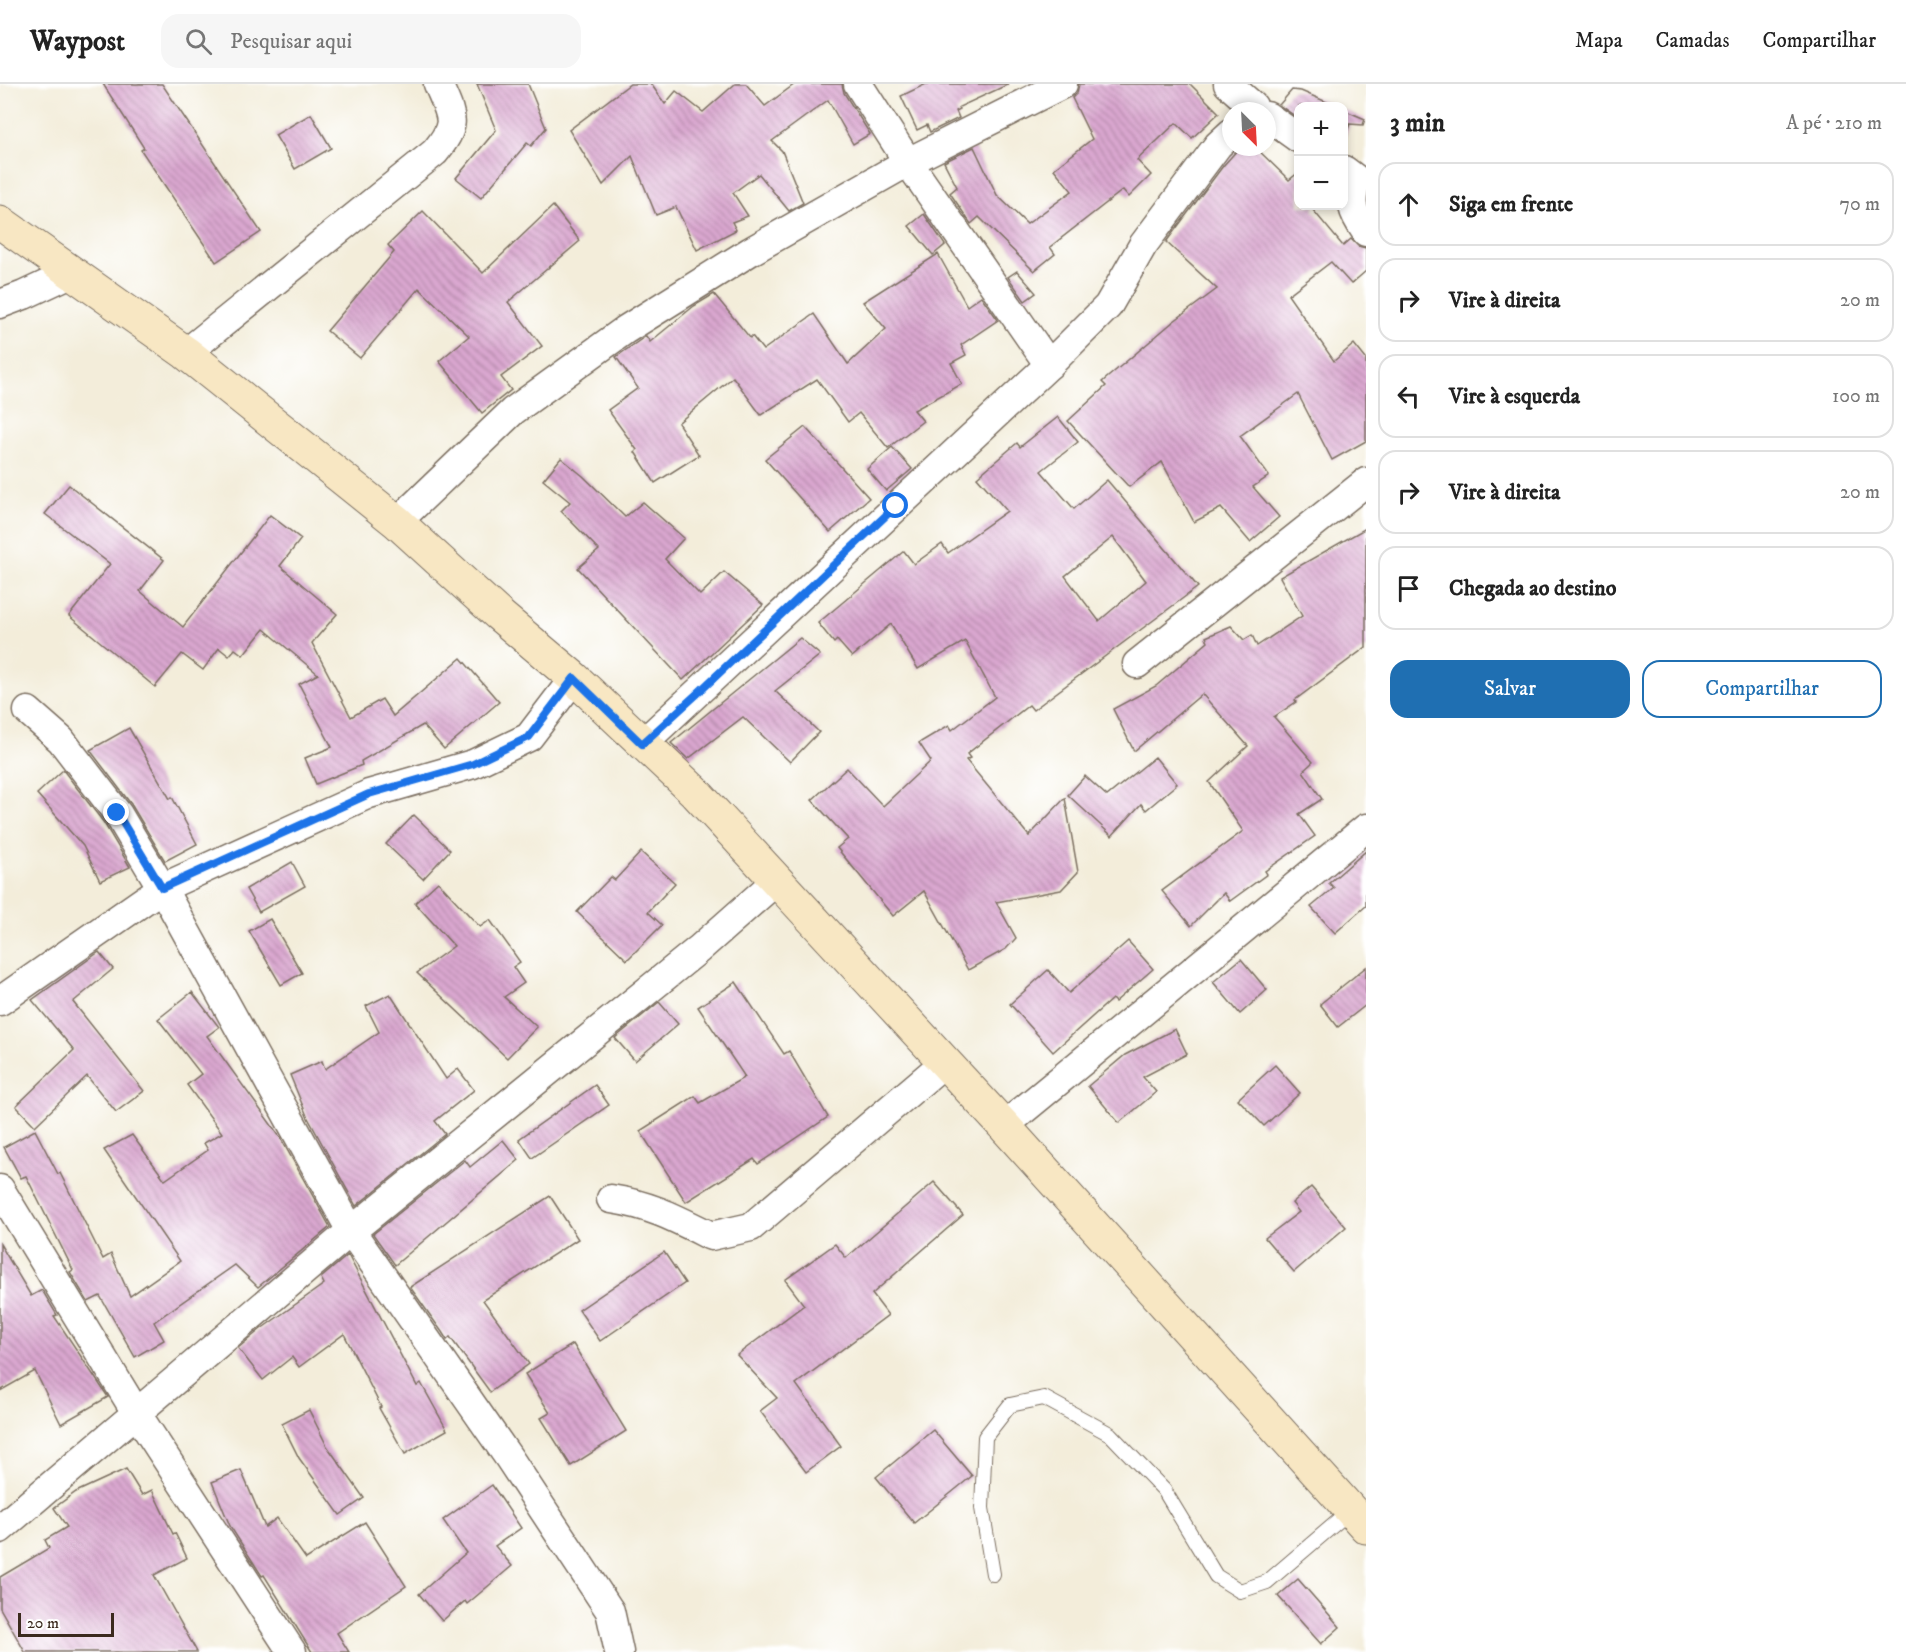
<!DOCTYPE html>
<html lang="pt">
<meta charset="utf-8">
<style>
:root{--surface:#fff;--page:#f6f6f6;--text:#222;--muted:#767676;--line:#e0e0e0;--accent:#1f6fb2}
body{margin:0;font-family:"IM FELL DW Pica",serif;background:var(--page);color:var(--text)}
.controls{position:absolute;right:18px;top:18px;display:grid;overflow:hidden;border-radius:12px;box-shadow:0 3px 9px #0003}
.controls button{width:54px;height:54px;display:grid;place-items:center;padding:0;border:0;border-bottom:2px solid var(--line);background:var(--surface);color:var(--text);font:30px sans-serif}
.compass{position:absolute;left:1222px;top:18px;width:54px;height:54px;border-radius:50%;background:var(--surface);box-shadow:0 3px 9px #0003;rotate:156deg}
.scale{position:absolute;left:18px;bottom:15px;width:96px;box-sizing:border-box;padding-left:6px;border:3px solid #3b2a1e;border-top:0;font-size:16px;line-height:21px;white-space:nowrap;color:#3b2a1e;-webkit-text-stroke:4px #fff;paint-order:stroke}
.stop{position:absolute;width:18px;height:18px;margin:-14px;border:4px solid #1a73e8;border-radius:50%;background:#fff}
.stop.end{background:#1a73e8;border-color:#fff;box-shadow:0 2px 6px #0008}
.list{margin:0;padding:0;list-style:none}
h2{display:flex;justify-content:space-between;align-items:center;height:78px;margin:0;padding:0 24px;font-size:26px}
h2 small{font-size:20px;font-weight:400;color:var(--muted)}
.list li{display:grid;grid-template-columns:39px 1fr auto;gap:18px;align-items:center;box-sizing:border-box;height:84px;margin:0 12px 12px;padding:0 12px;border:2px solid var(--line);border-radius:18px}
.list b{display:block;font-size:22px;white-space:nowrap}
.list em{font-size:20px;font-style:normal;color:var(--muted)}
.actions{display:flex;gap:12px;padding:18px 24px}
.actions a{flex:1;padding:14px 0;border:2px solid var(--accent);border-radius:18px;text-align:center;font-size:21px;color:var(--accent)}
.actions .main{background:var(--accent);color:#fff}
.icon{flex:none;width:33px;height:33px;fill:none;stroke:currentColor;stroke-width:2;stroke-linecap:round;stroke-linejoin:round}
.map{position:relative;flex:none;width:1366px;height:1568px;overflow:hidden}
header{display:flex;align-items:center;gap:36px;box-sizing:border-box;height:84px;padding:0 30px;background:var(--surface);border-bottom:2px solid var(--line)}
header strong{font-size:28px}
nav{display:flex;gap:33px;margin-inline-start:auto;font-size:21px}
.search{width:420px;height:54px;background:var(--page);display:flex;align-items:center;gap:15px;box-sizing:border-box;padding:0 21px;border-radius:18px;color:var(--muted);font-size:22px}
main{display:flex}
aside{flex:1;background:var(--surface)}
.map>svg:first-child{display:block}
</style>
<header>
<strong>Waypost</strong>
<div class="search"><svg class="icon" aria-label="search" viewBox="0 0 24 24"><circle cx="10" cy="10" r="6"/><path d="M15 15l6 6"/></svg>Pesquisar aqui</div>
<nav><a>Mapa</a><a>Camadas</a><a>Compartilhar</a></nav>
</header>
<main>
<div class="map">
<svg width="1366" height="1568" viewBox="0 0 1366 1568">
<defs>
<pattern id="building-back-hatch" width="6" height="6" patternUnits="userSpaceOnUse" patternTransform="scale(1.5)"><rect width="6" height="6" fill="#daa7d0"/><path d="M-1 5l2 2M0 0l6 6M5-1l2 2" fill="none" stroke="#b288a8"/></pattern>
</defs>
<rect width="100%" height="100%" fill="#fff"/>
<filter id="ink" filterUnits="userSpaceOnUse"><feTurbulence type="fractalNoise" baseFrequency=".0167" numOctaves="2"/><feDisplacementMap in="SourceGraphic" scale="12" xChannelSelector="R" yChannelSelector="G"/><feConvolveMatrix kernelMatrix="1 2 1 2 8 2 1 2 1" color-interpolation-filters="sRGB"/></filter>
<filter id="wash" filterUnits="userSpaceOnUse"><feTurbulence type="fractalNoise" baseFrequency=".008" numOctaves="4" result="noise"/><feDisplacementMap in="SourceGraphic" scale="24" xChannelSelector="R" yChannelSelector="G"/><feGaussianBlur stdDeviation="1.35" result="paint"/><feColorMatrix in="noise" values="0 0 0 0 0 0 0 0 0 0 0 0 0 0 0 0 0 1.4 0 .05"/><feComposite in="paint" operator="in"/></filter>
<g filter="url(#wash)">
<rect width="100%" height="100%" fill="#f3edda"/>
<g id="blocks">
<g fill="url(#building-back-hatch)" fill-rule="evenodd">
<path d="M103 0H162L261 148 216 178 141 66 144 64Z"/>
<path d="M477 0H528L546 44 531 62 527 59 481 114 456 94 496 46Z"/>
<path d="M630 0H651L665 20 676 7 703 28 735 0H746L765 22 795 0H842L844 9 870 50 853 60 828 16 772 57 782 67 803 119 789 127 759 90 733 109 748 132 732 138 736 146 697 166 676 123 656 131 632 72 603 101 569 46Z"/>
<path d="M926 0H1009L959 23 960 25 956 27 959 34 930 48 927 41 917 46 901 12Z"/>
<path d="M1079 0H1190L1219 29 1192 54 1176 39 1137 76 1151 91 1129 113 1123 106 1050 163 1055 170 1034 187 979 133 971 140 950 109 957 103 944 78 974 63 997 111 1027 140 1072 107 1054 85 1092 55 1072 14 1077 9Z"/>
<path d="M1292 6 1301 7 1336 22H1299L1298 34 1279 21Z"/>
<path d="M1344 26 1365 35 1363 41 1350 40 1344 55V45L1349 40 1344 39Z"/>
<path d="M311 30 331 64 295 85 275 51Z"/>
<path d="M1240 63H1255L1289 96 1299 88V122H1315L1313 126 1343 162 1351 155 1358 162 1366 164V187L1351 200 1331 178 1288 211 1334 277 1354 260 1366 275V357L1332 376 1298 310 1240 352 1269 392 1253 403 1279 433 1250 458 1221 424 1194 438 1162 378 1129 403 1068 337 1106 302 1102 298 1174 237 1217 205 1166 158 1223 82Z"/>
<path d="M553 122 580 157 508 218 542 262 501 293 511 306 482 329 439 277 469 252 419 204 360 274 327 247 394 168 388 161 423 127 483 189Z"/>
<path d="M924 130 945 161 933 171 909 142Z"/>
<path d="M938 170 967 222 981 212 998 236 961 261 966 271 951 279 962 300 914 326 923 337 888 364 859 329 848 338 817 295 761 331 733 293 678 339 699 371 655 399 635 368 637 366 608 326 638 304 616 273 646 252 650 258 694 222 714 210 750 254 752 252 763 266 814 230 848 280 886 245 863 218Z"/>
<path d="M1017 187 1036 209 1025 217 1008 193Z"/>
<path d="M1058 333 1078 358 1041 387 1074 425 1107 396 1198 503 1033 626 1029 621 967 670 970 674 966 676 1029 752 1065 714 1078 788 1061 806 996 818 1016 854 1006 865 968 886 924 807 893 832 837 764 848 755 812 716 847 684 883 722 931 677 919 659 949 641 952 646 995 613 965 557 918 585 891 540 852 573 837 556 834 559 818 539 904 467 914 480 942 460 948 469 1007 427 977 393 1017 359 1020 363ZM1113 453 1146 497 1099 537 1065 492Z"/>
<path d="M805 343 869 414 830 448 765 375Z"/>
<path d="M892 363 912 385 886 407 867 385Z"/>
<path d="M561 374 583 392 625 433 643 418 684 454 665 475 700 511 724 488 763 521 683 596 578 484 599 466 561 427 570 418 543 396Z"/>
<path d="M69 401 164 476 140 507 183 543 270 431 301 455 280 482 337 530 312 559 351 633 382 615 393 632 461 574 499 618 444 665 423 641 361 677 362 681 316 700 305 674 332 663 299 600 318 590 264 545 243 571 235 565 229 572 219 564 203 586 182 570 155 603 69 532 110 480 45 430Z"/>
<path d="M1366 444V563L1295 616 1296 618 1274 633 1313 678 1303 687 1322 715 1299 730 1315 752 1265 787 1267 790 1230 817 1224 809 1191 842 1162 807 1243 747 1209 698 1248 662 1202 610 1134 667 1113 625 1156 602 1208 558 1206 553 1231 542 1244 556 1252 551 1257 562 1302 532 1280 493Z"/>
<path d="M800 554 820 571 775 607 819 648 790 678 743 633 688 675 671 659Z"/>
<path d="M129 644 170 715 172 713 197 760 165 777 131 720 90 666Z"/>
<path d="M1155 673 1177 700 1146 726 1141 720 1112 752 1068 711 1085 692 1107 712Z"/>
<path d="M63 686 104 739 130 783 100 797 83 762 37 710Z"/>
<path d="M414 731 450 766 423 795 386 760Z"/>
<path d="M1366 767V822L1335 849 1311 823 1334 804 1329 799Z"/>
<path d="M641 768 675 799 648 828 662 841 627 876 577 828 611 793 615 796Z"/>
<path d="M292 778 305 802 259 828 246 805Z"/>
<path d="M438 798 480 843 490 836 520 878 513 883 524 899 504 913 537 943 507 974 417 889 454 862 415 819Z"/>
<path d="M270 835 302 889 281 901 249 847Z"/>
<path d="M1128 857 1153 885 1115 918 1112 915 1053 968 1010 920 1048 886 1069 909Z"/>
<path d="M99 868 113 885 73 918 144 1007 116 1028 87 992 35 1042 16 1022 74 966 32 916Z"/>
<path d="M1241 875 1267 906 1240 930 1213 898Z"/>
<path d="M1366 883V921L1338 943 1320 920Z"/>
<path d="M736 898 784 970 789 967 828 1033 758 1080 754 1075 686 1118 640 1047 695 1012 700 1019 745 993 698 923Z"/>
<path d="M192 908 219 943 207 952 280 1053 330 1143 258 1203 235 1181 154 1238 164 1256 135 1273 100 1212 88 1218 70 1188 73 1186 26 1092 21 1094 4 1063 35 1046 58 1090 60 1089 103 1175 111 1170 130 1212 180 1177 104 1066 132 1051 165 1096 208 1066 204 1059 222 1049 187 1001 201 990 158 935Z"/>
<path d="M390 910 446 995 458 985 474 1006 435 1037 445 1050 356 1122 307 1032 290 991 322 977 325 985 379 948 366 922Z"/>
<path d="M659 918 678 940 635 977 615 954Z"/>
<path d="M1175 945 1187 970 1143 993 1156 1008 1119 1039 1088 1002 1125 971Z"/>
<path d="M1275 981 1300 1009 1264 1042 1238 1015Z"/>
<path d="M595 1001 609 1021 532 1074 519 1055Z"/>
<path d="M503 1056 519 1076 395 1181 373 1150 465 1076 470 1083Z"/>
<path d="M934 1098 963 1131 872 1210 888 1231 796 1300 841 1362 806 1388 760 1327 777 1314 737 1271 804 1221 785 1196 835 1160 846 1174Z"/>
<path d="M1311 1103 1346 1143 1294 1188 1265 1154 1299 1128 1292 1119Z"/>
<path d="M550 1112 578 1155 483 1216 529 1280 490 1308 450 1253 447 1256 442 1248 410 1203Z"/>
<path d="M0 1160 31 1212 42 1206 57 1231 54 1232 108 1313 61 1340 35 1287 0 1307Z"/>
<path d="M664 1168 685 1199 600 1257 579 1226Z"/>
<path d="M348 1171 417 1302 421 1299 447 1346 405 1370 379 1324 381 1323 344 1250 299 1283 292 1273 263 1296 238 1264 261 1245 324 1200 321 1194Z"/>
<path d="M573 1260 626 1347 571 1382 541 1334 550 1329 525 1290Z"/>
<path d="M309 1326 327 1362 364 1414 340 1431 299 1374 282 1340Z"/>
<path d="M933 1346 972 1392 914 1439 876 1393Z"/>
<path d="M126 1385 142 1411 152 1406 173 1450 175 1449 187 1474 154 1491 197 1568H25L0 1524V1493L49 1464 45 1456 67 1443 54 1424 76 1408Z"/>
<path d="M241 1386 265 1443 277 1434 306 1475 365 1438 406 1502 337 1549 349 1568H312L264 1491 262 1492 230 1442 212 1398Z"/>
<path d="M492 1401 521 1444 495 1462 512 1482 467 1520 465 1517 442 1537 419 1510 466 1469 443 1436Z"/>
<path d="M1298 1495 1340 1543 1321 1560 1278 1512Z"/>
</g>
</g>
</g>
<g filter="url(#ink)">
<use href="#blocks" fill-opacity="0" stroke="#7b6e60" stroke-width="1.5"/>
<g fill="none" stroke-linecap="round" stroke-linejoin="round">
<g stroke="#7b6e60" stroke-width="16">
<path id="service" d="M993 1490 982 1424 985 1353 1010 1321 1044 1314 1110 1350 1164 1406 1216 1492 1240 1507 1267 1498 1350 1427"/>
</g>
<g stroke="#7b6e60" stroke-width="31">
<g id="minor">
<path d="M858 0 908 78 1049 281"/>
<path d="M1228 0 1253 22 1249 27"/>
<path d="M1267 32 1298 54"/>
<path d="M1344 86 1356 95C1350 121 1351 126 1366 148"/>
<path d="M0 220 24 211 73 188"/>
<path d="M186 269 435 68C459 39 452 33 438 0"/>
<path d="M397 438 513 327 625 246 751 167 908 78 1063 0"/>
<path d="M1137 580 1366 398"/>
<path d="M28 627 61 656 118 730 162 804 351 1147 509 1374 610 1527 619 1568"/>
<path d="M642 660 1049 281 1108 222 1143 161 1218 61 1231 49"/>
<path d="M0 917 162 804 369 710 473 680 529 653 574 594"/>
<path d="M1004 1042 1366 744"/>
<path d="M0 1105 137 1330 292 1568"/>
<path d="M611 1115C651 1121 675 1134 711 1152L751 1143 945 978"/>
<path d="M0 1445 351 1147 699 865 777 796"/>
</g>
</g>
<g stroke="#7b6e60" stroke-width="35">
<path id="secondary" d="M0 138 186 269 397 438 498 530 574 594 695 708 1004 1042 1366 1443"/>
</g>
<use href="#service" stroke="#fff" stroke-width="14"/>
<use href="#minor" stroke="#fff" stroke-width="28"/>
<use href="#secondary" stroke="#f8e7c3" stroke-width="33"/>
</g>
</g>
<g fill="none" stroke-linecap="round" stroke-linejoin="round" filter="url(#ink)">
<path stroke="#1a73e8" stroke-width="8" d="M117 729 162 804 369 710 473 680 529 653 574 594 642 660 697 610 896 422"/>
</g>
</svg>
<div class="controls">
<button>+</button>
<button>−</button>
</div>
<svg class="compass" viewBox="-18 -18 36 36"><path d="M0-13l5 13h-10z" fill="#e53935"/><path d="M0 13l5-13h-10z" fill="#767676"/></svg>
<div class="scale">20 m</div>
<div class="stop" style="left:896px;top:422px"></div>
<div class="stop end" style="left:117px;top:729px"></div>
</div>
<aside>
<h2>3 min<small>A pé · 210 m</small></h2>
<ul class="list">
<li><svg class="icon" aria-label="ahead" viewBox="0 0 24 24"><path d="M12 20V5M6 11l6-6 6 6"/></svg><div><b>Siga em frente</b></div><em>70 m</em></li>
<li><svg class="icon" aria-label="right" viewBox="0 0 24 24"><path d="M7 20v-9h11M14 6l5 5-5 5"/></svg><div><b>Vire à direita</b></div><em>20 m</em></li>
<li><svg class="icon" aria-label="left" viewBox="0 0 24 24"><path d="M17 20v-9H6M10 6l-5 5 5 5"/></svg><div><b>Vire à esquerda</b></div><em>100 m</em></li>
<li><svg class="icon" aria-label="right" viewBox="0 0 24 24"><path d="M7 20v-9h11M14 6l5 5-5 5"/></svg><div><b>Vire à direita</b></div><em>20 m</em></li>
<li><svg class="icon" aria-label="arrive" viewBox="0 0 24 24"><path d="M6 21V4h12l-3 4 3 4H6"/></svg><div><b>Chegada ao destino</b></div></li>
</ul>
<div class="actions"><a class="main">Salvar</a><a>Compartilhar</a></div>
</aside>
</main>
